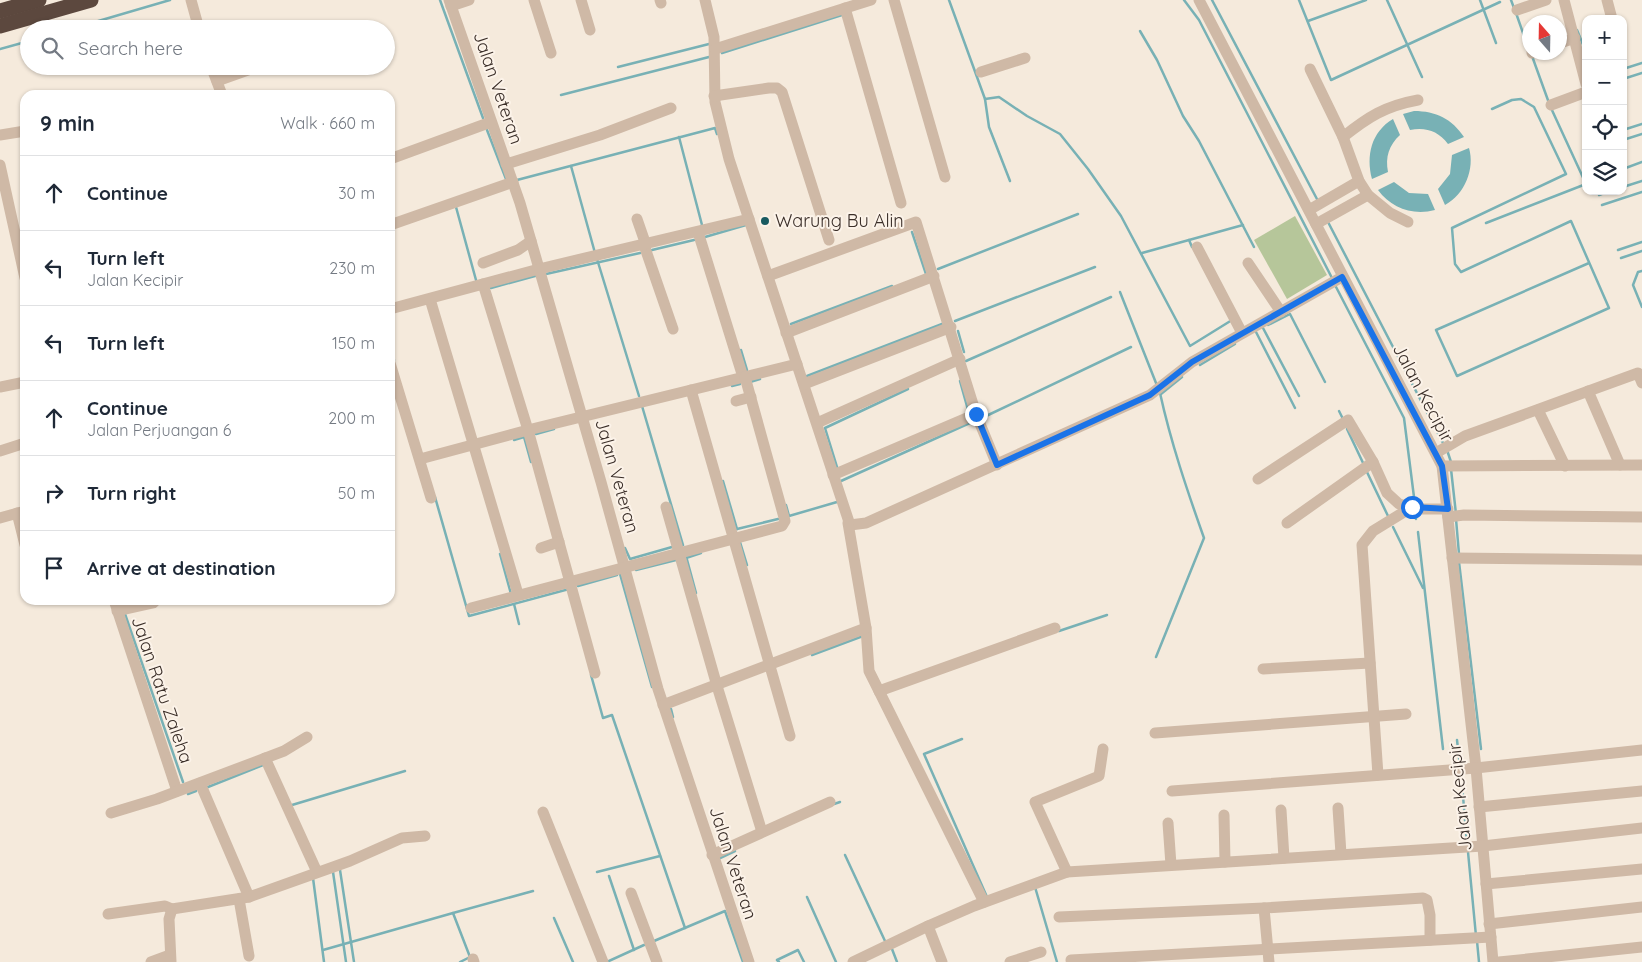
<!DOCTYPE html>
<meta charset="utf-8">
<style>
:root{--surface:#fff;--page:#f2f2f3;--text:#1f2937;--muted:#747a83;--line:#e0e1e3}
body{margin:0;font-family:Quicksand,sans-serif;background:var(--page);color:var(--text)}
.controls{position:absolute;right:15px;top:15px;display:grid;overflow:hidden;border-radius:10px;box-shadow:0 1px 4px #0004}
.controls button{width:45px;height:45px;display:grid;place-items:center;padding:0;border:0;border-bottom:1px solid var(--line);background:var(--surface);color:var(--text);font:25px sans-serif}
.compass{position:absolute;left:1522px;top:15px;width:45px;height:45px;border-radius:50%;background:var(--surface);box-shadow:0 1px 4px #0004;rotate:340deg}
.stop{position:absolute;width:15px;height:15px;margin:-11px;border:4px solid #1a73e8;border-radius:50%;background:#fff}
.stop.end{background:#1a73e8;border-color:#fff;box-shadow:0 1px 5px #0008}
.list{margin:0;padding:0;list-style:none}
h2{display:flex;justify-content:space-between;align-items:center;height:65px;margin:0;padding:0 20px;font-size:21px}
h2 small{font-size:16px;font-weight:400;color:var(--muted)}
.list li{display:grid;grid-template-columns:32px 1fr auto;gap:15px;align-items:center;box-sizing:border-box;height:75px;padding:0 20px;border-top:1px solid var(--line)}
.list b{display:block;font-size:19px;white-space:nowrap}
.list p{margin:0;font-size:16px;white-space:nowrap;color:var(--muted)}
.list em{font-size:16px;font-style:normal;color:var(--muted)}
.icon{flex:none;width:28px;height:28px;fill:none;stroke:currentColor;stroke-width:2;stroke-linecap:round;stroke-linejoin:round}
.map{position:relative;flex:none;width:1642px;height:962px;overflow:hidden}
.search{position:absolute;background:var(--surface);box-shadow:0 1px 4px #0004;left:20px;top:20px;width:375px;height:55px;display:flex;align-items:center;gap:12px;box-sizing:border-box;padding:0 18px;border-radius:28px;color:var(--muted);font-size:19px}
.panel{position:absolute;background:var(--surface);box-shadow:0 1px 4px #0004;left:20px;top:90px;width:375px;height:515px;border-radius:15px}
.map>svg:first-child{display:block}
</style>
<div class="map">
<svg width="1642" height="962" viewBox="0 0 1642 962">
<rect width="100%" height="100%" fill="#f5eadc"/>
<path fill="#b6c69a" d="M1295 216 1327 275 1287 299 1254 240Z"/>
<g fill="#78b1b5">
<path d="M1414 111C1436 111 1452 119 1464 137L1448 144C1438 131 1426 127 1410 130L1403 114Z"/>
<path d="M1393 119 1400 135C1389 145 1385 157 1388 172L1372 179C1366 156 1371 132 1393 119Z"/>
<path d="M1469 148C1475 169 1465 194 1445 205L1438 189 1450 174 1452 155Z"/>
<path d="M1394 182 1409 193 1428 194 1435 210C1413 216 1391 208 1378 190Z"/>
</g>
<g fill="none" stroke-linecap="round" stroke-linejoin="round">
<g stroke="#78b1b5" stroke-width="2.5">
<path d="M440 0 483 118"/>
<path d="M949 0 985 99 999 97 1027 116 1060 134 1088 169 1121 216 1190 346 1232 320"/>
<path d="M1184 0 1199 20 1332 278"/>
<path d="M1212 0 1318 201"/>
<path d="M1299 0 1331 80 1500 2"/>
<path d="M1387 0 1422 77"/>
<path d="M1480 0 1496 43"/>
<path d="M1511 0 1514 8"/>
<path d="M1516 13 1529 50"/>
<path d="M1308 21 1366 0"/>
<path d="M71 29 170 0"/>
<path d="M1577 30 1586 52"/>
<path d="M1140 31 1157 60 1183 116 1199 141 1254 247"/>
<path d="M0 49 29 41"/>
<path d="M722 53 842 15"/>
<path d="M1532 56 1549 103"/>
<path d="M618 67 709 44"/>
<path d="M1623 69 1642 63"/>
<path d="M1623 79 1642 73"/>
<path d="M561 95 709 57"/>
<path d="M985 99 989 127 1010 181"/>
<path d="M1551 108 1586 184"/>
<path d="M1492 109 1512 100 1521 99 1534 107 1566 174 1452 228 1455 264 1461 272 1571 221 1609 308 1457 376 1436 330 1589 263"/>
<path d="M487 130 506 179"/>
<path d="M1623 130 1642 124"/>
<path d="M679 137 702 225"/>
<path d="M1623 140 1642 134"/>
<path d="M571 166 595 253"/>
<path d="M1623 169 1642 162"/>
<path d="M517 180 715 128 717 134"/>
<path d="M1623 187 1642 181"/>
<path d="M1599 195 1610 191"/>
<path d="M1602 205 1642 192"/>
<path d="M456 207 476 280"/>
<path d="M1328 222 1444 445"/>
<path d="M1486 223 1586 184"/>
<path d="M912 232 926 274"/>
<path d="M705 237 746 225"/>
<path d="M1192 247 1189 240 1243 225"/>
<path d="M652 250 694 240"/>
<path d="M1618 250 1642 242"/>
<path d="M1142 253 1189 240"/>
<path d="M1621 258 1642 251"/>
<path d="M597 259 639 396"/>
<path d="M938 269 1078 214"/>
<path d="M1642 271 1638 272 1633 285 1642 307"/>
<path d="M546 274 640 253"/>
<path d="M1335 285 1404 418 1415 505"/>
<path d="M491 288 535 276"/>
<path d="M1120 292 1156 383"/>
<path d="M955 321 1095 267"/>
<path d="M791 324 892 286"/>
<path d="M1268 325 1290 314 1325 382"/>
<path d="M1263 328 1299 396"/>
<path d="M958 331 964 352"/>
<path d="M1256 332 1295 408"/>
<path d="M390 347 394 360"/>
<path d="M741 350 747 370"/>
<path d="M966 361 1111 297"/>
<path d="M1200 365 1235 344"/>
<path d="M807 376 942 324"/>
<path d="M960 381 968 410"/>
<path d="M750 382 760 379"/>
<path d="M732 386 740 384"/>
<path d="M1161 394 1182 377"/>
<path d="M642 406 683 545"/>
<path d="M1339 411 1343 419"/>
<path d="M984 417 1131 347"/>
<path d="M1347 429 1364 465"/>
<path d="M536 434 554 429"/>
<path d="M524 437 531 462"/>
<path d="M514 440 524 437"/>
<path d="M1447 450 1451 462"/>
<path d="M837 467 825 428 908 389"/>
<path d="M1451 469 1456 514"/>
<path d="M1366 470 1388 516"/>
<path d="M723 481 737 529"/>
<path d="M841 481 972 422"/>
<path d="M435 497 469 616 569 589"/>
<path d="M786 505 789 516"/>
<path d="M1415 510 1416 519"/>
<path d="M789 516 837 502"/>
<path d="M1456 519 1459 554"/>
<path d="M1393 527 1423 588"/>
<path d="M737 529 778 519"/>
<path d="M1418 532 1443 749"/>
<path d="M740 542 747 565"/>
<path d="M625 548 630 559 672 547"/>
<path d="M500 554 511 594"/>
<path d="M686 556 696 593"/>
<path d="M686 558 701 553"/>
<path d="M1459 562 1481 749"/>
<path d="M636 570 676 560"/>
<path d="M620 574 652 687"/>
<path d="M578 586 617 575"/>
<path d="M514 604 519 624"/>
<path d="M125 614 183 782"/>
<path d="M1059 631 1107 615"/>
<path d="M812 655 863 636"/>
<path d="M1156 657 1204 538C1187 490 1171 443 1160 393"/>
<path d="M591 675 603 718 612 715 685 928"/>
<path d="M671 709 673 717"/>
<path d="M962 739 924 754 987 897"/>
<path d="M1457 740 1460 766"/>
<path d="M1461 772 1467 844"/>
<path d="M208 787 263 765"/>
<path d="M188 794 196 791"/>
<path d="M834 804 840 802"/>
<path d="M292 805 405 771"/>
<path d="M1468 852 1476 936"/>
<path d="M845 855 885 941"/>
<path d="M718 859 735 851"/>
<path d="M340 870 354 962"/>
<path d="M333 872 346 962"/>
<path d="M597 872 660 856"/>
<path d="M609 876 634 950"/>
<path d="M313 878 324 962"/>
<path d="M1035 887 1057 962"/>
<path d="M807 897 836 962"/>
<path d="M453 913 533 891"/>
<path d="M554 918 573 962"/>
<path d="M654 941 725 911 743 962"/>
<path d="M1477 941 1479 962"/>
<path d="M892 949 897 962"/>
<path d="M323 950 453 913 470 957 460 962"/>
<path d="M609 961 644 945"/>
<path d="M779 962 777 960 798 950 804 962"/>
</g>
<g stroke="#cfb9a6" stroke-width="11">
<path d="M191 0 199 29"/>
<path d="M449 0 520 203 601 482 658 689 749 962"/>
<path d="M534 0 551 53"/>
<path d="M581 0 590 30"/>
<path d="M660 0 661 3"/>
<path d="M705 0 714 37 715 102 729 159 850 525 866 523 1150 395 1192 362 1342 277"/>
<path d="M894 0 945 177"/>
<path d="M1199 0 1442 466 1476 768 1493 962"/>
<path d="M1564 0 1586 84"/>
<path d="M1607 0 1612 19"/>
<path d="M451 6 469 0"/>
<path d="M845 8 901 203"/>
<path d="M1517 10 1546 0"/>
<path d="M1560 43 1575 38"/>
<path d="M715 49 871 0"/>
<path d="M1532 53V52"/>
<path d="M211 66 222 95"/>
<path d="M1310 69 1343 137 1359 181 1368 195 1390 213 1408 222"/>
<path d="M981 72 1025 58"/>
<path d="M217 81 259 66"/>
<path d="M714 96 769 88H777L782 92 829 240"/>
<path d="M1551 105 1586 92"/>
<path d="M0 135 25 131"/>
<path d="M1343 137C1368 117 1385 106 1418 100"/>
<path d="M390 159 491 122"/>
<path d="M506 164 600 135 671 108"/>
<path d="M0 165 25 278"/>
<path d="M1309 210 1359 181"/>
<path d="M637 219 646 245"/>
<path d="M1316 224 1368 195"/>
<path d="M390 225 513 182"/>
<path d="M698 232 743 377"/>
<path d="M644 245 673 329"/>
<path d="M1197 247 1242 333"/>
<path d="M483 263 518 250 531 241"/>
<path d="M1248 263 1281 312"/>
<path d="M768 276 916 222 976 414 997 465"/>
<path d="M483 284 528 430 595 673"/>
<path d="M430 299 518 594"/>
<path d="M390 309 539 269 749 219"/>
<path d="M786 333 934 276"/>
<path d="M390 363 431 498"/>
<path d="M804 384 951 327"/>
<path d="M0 387 25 382"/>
<path d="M691 390 790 736"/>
<path d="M1588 391 1620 465"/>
<path d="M736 401 751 397"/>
<path d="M1538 410 1565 466"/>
<path d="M817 423 960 359"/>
<path d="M0 451 25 443"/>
<path d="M1436 453 1465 436 1638 373 1642 383"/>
<path d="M420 459 528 430 797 364"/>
<path d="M1442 466 1642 465"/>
<path d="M833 475 976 414"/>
<path d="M1258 479 1348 420 1373 462 1387 493 1399 504 1421 509H1448"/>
<path d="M666 507 717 686 762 832"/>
<path d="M17 513 25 545"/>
<path d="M1448 517 1464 515 1642 517"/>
<path d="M0 518 25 511"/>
<path d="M848 523 866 628 869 671 879 691 1055 628"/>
<path d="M1287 523 1373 462"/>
<path d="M541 548 559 542"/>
<path d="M1452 558 1642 560"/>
<path d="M114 600 177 791"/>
<path d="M471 608 782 526 785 521 745 377"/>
<path d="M117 611 153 603 156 600"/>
<path d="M1263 669 1370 663"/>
<path d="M879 691 984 902"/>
<path d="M663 705 866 628"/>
<path d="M1155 733 1406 714"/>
<path d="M265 758 317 872"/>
<path d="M1378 775 1362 545 1373 531 1412 507"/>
<path d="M200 783 249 897"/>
<path d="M1172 791 1476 768 1642 750"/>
<path d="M1479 807 1642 791"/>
<path d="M1338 808 1341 854"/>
<path d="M1281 810 1284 858"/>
<path d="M543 812 603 962"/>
<path d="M111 813 157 799 284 751 307 737"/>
<path d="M1224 815 1225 862"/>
<path d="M1168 823 1171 865"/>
<path d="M712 855 830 802"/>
<path d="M1067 872 1035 802 1099 776 1103 749"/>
<path d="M1486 884 1642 869"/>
<path d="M631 893 657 962"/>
<path d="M239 899 249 956"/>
<path d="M1264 908 1423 898 1427 900 1430 915V940"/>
<path d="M108 914 165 906 172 909"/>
<path d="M1059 917 1264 908 1269 962"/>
<path d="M1489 924 1642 907"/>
<path d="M473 959 474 962"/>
<path d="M1071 960 1491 937"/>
<path d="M151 962 170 955"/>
<path d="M171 962 169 919 172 909 249 897 350 861 402 838 425 836"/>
<path d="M853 962 928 926"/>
<path d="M942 962 928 926 974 906 1067 872 1483 846 1642 828"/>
<path d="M1010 962 1041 952"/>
<path d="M1499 962 1642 947"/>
</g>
<g stroke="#5c483e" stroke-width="15">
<path d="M0 11 39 0"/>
<path d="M0 26 91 0"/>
</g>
</g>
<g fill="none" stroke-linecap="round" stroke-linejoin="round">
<path stroke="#1a73e8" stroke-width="6" d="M976 414 997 465 1150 395 1192 362 1342 277 1442 466 1448 509 1412 507"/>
</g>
<circle fill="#185a60" stroke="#fcf3e9" stroke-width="2" cx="765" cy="221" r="5"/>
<g text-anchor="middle" stroke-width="4" stroke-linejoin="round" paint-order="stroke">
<g font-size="18" fill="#3a2e28" stroke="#fcf3e9">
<text transform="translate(498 88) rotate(71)" y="6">Jalan Veteran</text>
<text transform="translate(1423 393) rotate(62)" y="6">Jalan Kecipir</text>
<text transform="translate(617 476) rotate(74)" y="6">Jalan Veteran</text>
<text transform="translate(162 690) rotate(71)" y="6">Jalan Ratu Zaleha</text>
<text transform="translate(1460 797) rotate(-96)" y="6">Jalan Kecipir</text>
<text transform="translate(733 863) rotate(72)" y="6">Jalan Veteran</text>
</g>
<g font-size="18" fill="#3a2e28" stroke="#fcf3e9" text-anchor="start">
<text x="775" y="227">Warung Bu Alin</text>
</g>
</g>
</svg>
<div class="controls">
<button>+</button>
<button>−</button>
<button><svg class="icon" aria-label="locate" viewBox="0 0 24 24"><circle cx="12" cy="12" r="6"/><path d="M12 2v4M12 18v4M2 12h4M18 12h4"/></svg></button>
<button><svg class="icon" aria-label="layers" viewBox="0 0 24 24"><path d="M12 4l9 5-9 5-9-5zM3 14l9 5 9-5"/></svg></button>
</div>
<svg class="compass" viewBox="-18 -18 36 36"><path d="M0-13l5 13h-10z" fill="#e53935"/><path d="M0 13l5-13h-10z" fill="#747a83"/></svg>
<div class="stop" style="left:1412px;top:507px"></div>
<div class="stop end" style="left:976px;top:414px"></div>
<div class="search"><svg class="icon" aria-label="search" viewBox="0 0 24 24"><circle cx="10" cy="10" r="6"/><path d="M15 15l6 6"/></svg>Search here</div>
<section class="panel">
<h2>9 min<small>Walk · 660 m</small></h2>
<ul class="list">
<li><svg class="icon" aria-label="ahead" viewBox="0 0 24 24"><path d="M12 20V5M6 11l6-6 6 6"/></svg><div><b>Continue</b></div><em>30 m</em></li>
<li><svg class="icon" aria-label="left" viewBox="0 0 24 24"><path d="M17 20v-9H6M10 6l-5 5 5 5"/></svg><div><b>Turn left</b><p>Jalan Kecipir</p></div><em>230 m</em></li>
<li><svg class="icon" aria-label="left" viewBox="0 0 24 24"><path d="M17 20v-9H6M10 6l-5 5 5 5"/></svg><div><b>Turn left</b></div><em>150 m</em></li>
<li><svg class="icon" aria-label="ahead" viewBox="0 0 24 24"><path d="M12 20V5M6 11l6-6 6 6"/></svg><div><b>Continue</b><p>Jalan Perjuangan 6</p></div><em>200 m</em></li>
<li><svg class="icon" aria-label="right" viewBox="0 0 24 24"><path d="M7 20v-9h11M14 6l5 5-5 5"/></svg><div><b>Turn right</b></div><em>50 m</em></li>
<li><svg class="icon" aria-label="arrive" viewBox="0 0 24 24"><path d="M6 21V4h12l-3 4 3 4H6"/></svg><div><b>Arrive at destination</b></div></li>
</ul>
</section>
</div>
